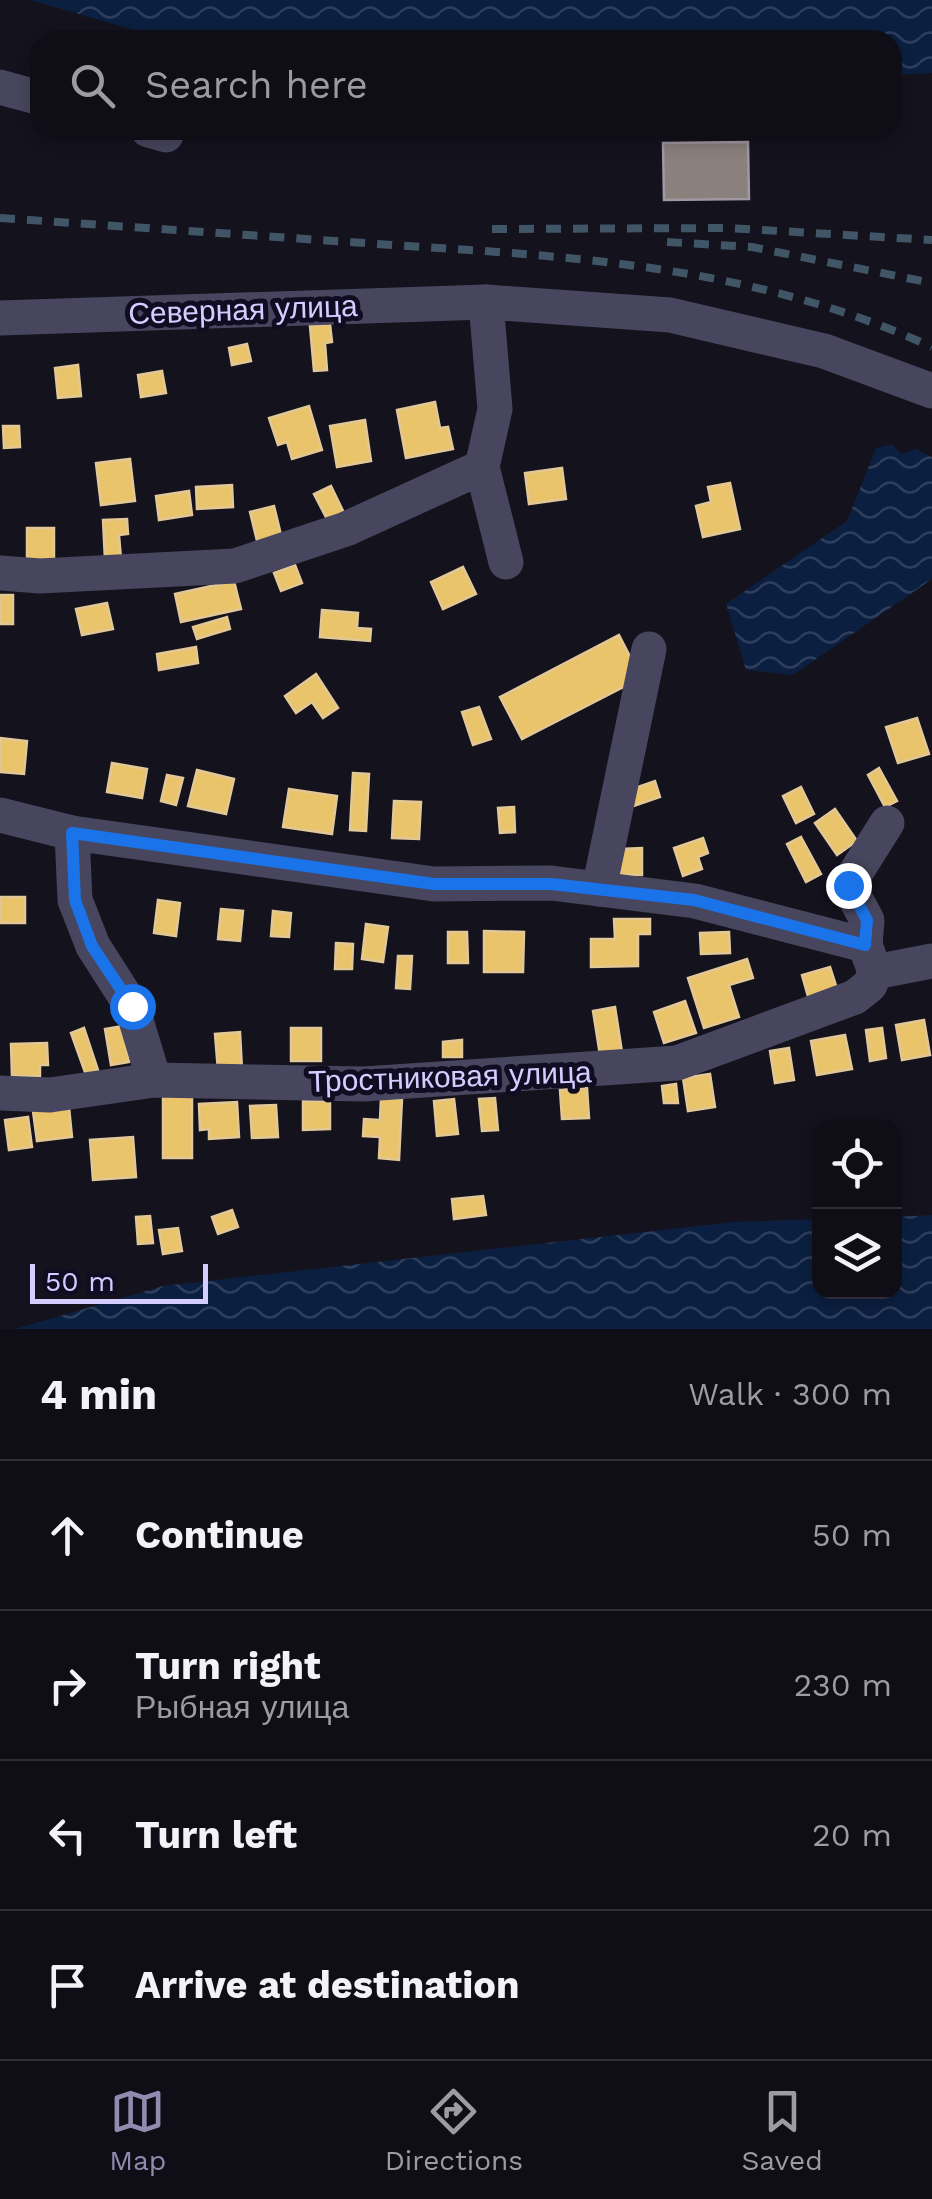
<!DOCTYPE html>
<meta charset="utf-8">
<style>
:root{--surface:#0f0e16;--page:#1d1c23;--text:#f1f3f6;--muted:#9b9ca1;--line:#2f2e35;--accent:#908cb0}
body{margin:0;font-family:"Work Sans",sans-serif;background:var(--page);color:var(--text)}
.controls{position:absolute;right:30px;bottom:30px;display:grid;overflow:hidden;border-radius:20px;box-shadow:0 5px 15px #0003}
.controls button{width:90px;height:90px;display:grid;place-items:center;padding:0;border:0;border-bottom:2px solid var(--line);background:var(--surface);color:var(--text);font:50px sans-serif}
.scale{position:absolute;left:30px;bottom:25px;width:178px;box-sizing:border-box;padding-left:10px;border:5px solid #d3ceff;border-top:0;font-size:28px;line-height:35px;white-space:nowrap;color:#d3ceff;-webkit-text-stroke:8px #100d22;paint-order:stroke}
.stop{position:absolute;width:30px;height:30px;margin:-22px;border:8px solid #1a73e8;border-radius:50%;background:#fff}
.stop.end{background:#1a73e8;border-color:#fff;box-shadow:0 2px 10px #0008}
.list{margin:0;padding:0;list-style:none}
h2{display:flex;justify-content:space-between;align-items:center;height:130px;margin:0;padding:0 40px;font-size:42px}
h2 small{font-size:32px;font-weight:400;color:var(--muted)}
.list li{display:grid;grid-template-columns:65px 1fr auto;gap:30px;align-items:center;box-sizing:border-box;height:150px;padding:0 40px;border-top:2px solid var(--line)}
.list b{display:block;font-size:38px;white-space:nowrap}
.list p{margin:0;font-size:32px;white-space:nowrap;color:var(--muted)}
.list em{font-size:32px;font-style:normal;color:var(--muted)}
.icon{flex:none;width:55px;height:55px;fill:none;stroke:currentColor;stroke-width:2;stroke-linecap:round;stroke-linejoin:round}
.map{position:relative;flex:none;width:932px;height:1329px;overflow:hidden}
.search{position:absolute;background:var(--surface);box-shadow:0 5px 15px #0003;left:30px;right:30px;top:30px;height:110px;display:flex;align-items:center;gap:25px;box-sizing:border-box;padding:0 35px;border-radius:30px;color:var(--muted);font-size:38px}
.sheet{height:730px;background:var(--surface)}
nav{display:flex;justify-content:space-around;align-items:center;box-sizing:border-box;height:140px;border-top:2px solid var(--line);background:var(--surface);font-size:28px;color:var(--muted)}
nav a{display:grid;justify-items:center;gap:5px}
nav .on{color:var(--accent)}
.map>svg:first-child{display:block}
</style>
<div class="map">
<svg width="932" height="1329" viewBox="0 0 932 1329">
<defs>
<pattern id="water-waves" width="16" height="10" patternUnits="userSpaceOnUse" patternTransform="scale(2.5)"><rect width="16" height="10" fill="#0b1f40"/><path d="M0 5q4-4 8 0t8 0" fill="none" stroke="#2e3e5d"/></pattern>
</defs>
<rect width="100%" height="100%" fill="#14121d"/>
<g fill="url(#water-waves)">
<path d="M30 0H932V73L892 75V40H170Z"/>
<path d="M892 444 901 454 916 449 932 457V579L793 675 746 670 726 604 847 521 876 448Z"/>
<path d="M932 1215V1329H15L163 1286 734 1222 819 1219 820 1292H894L895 1217Z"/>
</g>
<g fill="#e9c46a" stroke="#e2c797" stroke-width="2.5">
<path d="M330 324 332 342 325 343 327 370 314 371 310 326Z"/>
<path d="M247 344 251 361 232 365 229 348Z"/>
<path d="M78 365 81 396 58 398 55 368Z"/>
<path d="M162 371 166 393 141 397 138 375Z"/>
<path d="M435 402 440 428 448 427 453 449 406 458 397 410Z"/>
<path d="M309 406 322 450 292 459 287 442 278 445 269 418Z"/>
<path d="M365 420 371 461 337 467 330 426Z"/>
<path d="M3 426H19L20 447 4 448Z"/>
<path d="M130 459 135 501 101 505 96 463Z"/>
<path d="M562 468 566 499 529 504 525 473Z"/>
<path d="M730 483 740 529 703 537 696 506 711 502 708 487Z"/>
<path d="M232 485 233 507 197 509 196 487Z"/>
<path d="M331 486 345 515 329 523 314 494Z"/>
<path d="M189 491 192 515 159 520 156 496Z"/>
<path d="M274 506 282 539 258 545 250 512Z"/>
<path d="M127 519 128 534 119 535 121 559 105 560 103 520Z"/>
<rect x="27" y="528" width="27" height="32"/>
<path d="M295 565 302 583 281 591 274 573Z"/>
<path d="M463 567 476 594 443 609 431 582Z"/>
<path d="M234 581 241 609 181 622 175 594Z"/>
<rect x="0" y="595" width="13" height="29"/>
<path d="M107 603 113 629 82 635 76 609Z"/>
<path d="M322 610 358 613 357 628 371 629 370 641 320 637Z"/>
<path d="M227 617 230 629 197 639 193 627Z"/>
<path d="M619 635 641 678 522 739 500 697Z"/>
<path d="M196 647 198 663 159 670 157 654Z"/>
<path d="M316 674 338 708 323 718 312 702 296 713 285 696Z"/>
<path d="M479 707 491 739 473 745 462 712Z"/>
<path d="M917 718 929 754 898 763 886 727Z"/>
<path d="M0 738 27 741 24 774 0 772Z"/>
<path d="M112 763 147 769 142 798 107 792Z"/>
<path d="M879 768 897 801 885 807 868 775Z"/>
<path d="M197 770 234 779 226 814 188 806Z"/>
<path d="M353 773 369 774 366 831 350 830Z"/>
<path d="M167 775 183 778 176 805 161 801Z"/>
<path d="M655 781 660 797 631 807 626 791Z"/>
<path d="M801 787 814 814 796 823 783 796Z"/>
<path d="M289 789 337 796 332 834 283 827Z"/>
<path d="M394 801 421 802 419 839 392 838Z"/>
<path d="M514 807 515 832 500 833 498 808Z"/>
<path d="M835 809 857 841 837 855 815 823Z"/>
<path d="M801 837 821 874 806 882 787 844Z"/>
<path d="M703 838 708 853 698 857 702 869 683 876 674 848Z"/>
<path d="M642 848V875H620V849Z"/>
<rect x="0" y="897" width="25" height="26"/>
<path d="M158 900 180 903 176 936 154 933Z"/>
<path d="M221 909 243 911 240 941 218 939Z"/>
<path d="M273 911 291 913 289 937 271 936Z"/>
<path d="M614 919H650V934H638V966L591 967V939H615Z"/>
<path d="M366 924 388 927 383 962 362 959Z"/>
<path d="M484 931 524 932 523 972H484Z"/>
<path d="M448 932H467L468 963H448Z"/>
<path d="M729 932 730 953 701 954 700 933Z"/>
<path d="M336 943 353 944 352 969H335Z"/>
<path d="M398 956H412L410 989 396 988Z"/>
<path d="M747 959 753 978 729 985 739 1017 704 1028 688 978Z"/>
<path d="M830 967 838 992 809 1000 802 975Z"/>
<path d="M685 1001 696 1033 664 1043 654 1012Z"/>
<path d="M615 1007 622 1052 600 1055 593 1011Z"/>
<path d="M924 1020 930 1055 902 1060 896 1025Z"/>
<path d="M123 1026 129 1062 111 1065 105 1029Z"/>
<path d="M84 1028 98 1070 86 1075 71 1033Z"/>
<rect x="291" y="1028" width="30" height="33"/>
<path d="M882 1028 886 1058 870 1061 866 1030Z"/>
<path d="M240 1032 242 1069 218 1071 215 1034Z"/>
<path d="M845 1035 852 1069 817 1075 811 1041Z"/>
<path d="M462 1040V1057H443V1042Z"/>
<path d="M47 1043 48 1065H40V1076H12L11 1044Z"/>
<path d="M789 1048 794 1080 775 1083 770 1051Z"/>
<path d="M710 1074 715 1107 688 1111 683 1078Z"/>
<path d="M676 1084 678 1103H664L662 1086Z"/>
<path d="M587 1088 589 1118 562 1119 560 1090Z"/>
<rect x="163" y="1096" width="29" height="62"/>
<path d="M381 1098 402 1099 399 1160 379 1158 380 1137 363 1136 364 1119 380 1120Z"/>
<path d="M495 1098 498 1130 482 1131 479 1099Z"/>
<path d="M454 1099 458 1134 437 1136 434 1101Z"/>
<path d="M303 1101H330V1129L303 1130Z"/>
<path d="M237 1102 239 1137 209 1139V1129L200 1130 199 1104Z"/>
<path d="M276 1105 278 1137 252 1138 250 1106Z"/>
<path d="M69 1107 72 1137 37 1141 33 1111Z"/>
<path d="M28 1117 32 1147 9 1150 5 1120Z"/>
<path d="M133 1137 136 1177 93 1180 90 1140Z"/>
<path d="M483 1196 486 1215 454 1219 452 1199Z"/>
<path d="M232 1210 238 1227 218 1234 212 1217Z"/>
<path d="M150 1216 153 1243 138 1244 136 1217Z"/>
<path d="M178 1228 182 1251 163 1254 159 1230Z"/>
</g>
<path fill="#8a817c" stroke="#a098a3" stroke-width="2.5" d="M748 142 749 199 664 200 663 143Z"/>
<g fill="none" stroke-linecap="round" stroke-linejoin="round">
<g stroke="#47465e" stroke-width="35">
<path d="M0 87 40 98"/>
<path d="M148 130 166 135"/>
<path d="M0 318 486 302 670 315 824 351 932 391"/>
<path d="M482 467 506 562"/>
<path d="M0 573 40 576 235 566 346 529 482 467 495 409 486 302"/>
<path d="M0 815 72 833 434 884 551 883 695 901 865 945 875 972 932 961"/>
<path d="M72 833 75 900 93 946 132 1007 154 1080"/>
<path d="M599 889 649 649"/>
<path d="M865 945 867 920 848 885 887 823"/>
<path d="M0 1093 50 1095 154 1080 364 1084 677 1063 855 997 870 985 875 972"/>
</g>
<g stroke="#405667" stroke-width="8" stroke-dasharray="15 12" stroke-linecap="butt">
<path d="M0 218C131 227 262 236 393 245 582 257 756 267 932 347"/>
<path d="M492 229 728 228 932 240"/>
<path d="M667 242 752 247 932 283"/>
</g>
</g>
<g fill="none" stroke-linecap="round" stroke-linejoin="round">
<path stroke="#1a73e8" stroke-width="12" d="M132 1006 92 946 75 900 72 833 434 884H551L694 900 865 945 867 920 848 885"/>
</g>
<g text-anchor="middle" stroke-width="10" stroke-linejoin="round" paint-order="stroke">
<g font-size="30" fill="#d3ceff" stroke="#100d22">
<text transform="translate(243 310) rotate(-2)" y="10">Северная улица</text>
<text transform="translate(450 1077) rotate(-2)" y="10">Тростниковая улица</text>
</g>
</g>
</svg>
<div class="controls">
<button><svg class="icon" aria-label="locate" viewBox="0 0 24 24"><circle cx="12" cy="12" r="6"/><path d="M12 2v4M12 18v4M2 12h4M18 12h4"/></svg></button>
<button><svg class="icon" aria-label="layers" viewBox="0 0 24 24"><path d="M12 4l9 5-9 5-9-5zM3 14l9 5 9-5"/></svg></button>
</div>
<div class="scale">50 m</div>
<div class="stop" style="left:132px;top:1006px"></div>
<div class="stop end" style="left:848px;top:885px"></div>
<div class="search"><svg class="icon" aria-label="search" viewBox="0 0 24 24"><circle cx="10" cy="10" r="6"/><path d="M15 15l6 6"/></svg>Search here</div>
</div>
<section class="sheet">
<h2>4 min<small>Walk · 300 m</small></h2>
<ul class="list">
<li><svg class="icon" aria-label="ahead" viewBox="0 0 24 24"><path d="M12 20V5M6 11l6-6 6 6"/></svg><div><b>Continue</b></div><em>50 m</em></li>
<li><svg class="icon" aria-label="right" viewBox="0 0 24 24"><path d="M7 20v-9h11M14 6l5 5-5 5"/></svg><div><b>Turn right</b><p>Рыбная улица</p></div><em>230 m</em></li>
<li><svg class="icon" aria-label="left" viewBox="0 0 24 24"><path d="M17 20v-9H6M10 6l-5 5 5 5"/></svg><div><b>Turn left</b></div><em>20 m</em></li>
<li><svg class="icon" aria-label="arrive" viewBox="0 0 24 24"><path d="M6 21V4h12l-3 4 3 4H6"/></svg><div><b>Arrive at destination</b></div></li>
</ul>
</section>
<nav>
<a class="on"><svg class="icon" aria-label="map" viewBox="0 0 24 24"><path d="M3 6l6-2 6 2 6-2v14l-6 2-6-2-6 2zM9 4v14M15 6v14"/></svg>Map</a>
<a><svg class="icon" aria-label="directions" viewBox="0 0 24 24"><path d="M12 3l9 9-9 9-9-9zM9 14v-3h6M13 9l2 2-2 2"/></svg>Directions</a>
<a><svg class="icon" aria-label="saved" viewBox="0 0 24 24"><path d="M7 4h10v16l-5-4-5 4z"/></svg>Saved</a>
</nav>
